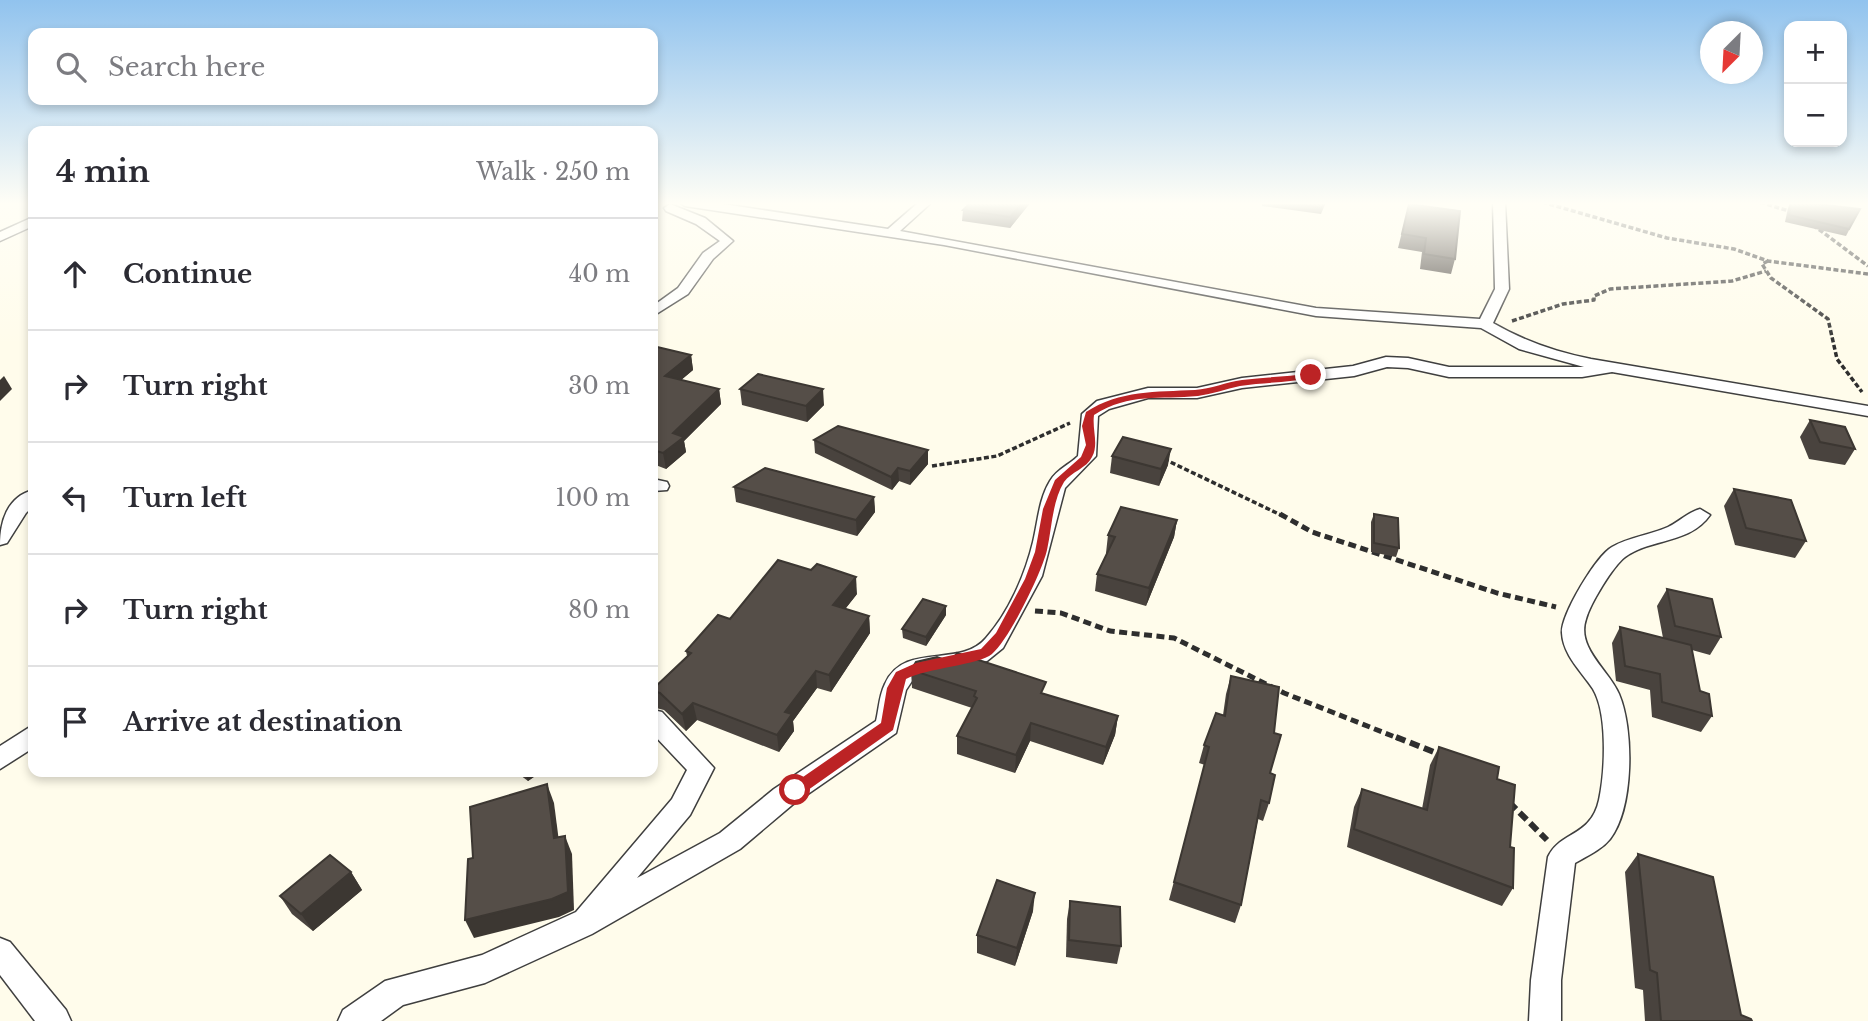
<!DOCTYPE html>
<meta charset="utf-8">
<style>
:root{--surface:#fff;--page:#f7f7f7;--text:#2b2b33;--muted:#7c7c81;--line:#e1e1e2}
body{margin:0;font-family:"Libre Baskerville",serif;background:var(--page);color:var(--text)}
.controls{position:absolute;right:21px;top:21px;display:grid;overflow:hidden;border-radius:14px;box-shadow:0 4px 10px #0003}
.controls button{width:63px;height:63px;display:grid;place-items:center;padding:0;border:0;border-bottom:2px solid var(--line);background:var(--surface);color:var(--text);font:35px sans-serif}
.compass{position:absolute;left:1700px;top:21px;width:63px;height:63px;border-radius:50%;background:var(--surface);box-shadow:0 4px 10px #0003;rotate:204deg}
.stop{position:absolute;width:21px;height:21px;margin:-16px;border:5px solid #bc2325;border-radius:50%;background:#fff}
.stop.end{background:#bc2325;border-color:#fff;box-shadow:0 2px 7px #0008}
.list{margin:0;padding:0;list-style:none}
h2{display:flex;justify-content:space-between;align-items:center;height:91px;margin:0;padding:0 28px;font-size:30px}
h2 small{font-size:23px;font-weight:400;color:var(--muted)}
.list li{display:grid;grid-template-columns:46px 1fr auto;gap:21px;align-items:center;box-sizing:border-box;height:112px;padding:0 28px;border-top:2px solid var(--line)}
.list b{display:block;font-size:26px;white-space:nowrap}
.list em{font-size:23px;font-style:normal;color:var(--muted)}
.icon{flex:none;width:38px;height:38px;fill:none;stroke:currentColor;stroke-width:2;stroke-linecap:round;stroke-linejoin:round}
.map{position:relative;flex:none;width:1868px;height:1021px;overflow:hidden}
.search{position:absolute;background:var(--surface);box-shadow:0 4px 10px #0003;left:28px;top:28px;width:630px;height:77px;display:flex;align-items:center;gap:18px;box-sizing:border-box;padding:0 24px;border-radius:14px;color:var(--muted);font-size:26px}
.panel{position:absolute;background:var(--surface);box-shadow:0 4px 10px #0003;left:28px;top:126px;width:630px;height:651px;border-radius:14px}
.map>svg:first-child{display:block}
</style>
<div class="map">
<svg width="1868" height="1021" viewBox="0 0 1868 1021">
<rect width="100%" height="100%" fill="#fffceb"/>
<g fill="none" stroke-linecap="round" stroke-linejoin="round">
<g stroke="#3f3f3f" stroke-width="3">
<g id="minor">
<path d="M679 202H710L888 229 919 202H932L900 231 1316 308 1480 319 1495 289 1493 202H1505L1509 289 1493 323C1524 341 1556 352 1591 359L1868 406V416L1612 372 1582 377H1449L1408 368 1387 367 1354 376 1242 388 1197 398H1148L1109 409 1098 416 1096 456 1065 488 1042 576 1003 648 987 661 914 678 906 690 896 733 792 805 740 849 592 934 485 983 403 1005 381 1021H338L343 1010 385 981 482 955 576 912 672 799 687 770 653 734V710L662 712 714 768 690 815 637 878 720 833 774 789 876 721C879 709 879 696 885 684 904 641 960 669 986 638 1009 612 1025 575 1033 542 1038 521 1039 499 1050 481 1057 469 1069 465 1078 456L1082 414 1097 401 1148 388H1197L1242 378 1353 366 1386 357 1408 358 1449 367H1584L1519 349 1481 328 1316 316 944 245 685 206Z"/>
<path d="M670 204 705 218 733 241 713 259 688 294 653 316V306L678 288 703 253 720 241 696 224 666 211 664 208Z"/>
<path d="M33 217V226L0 241V232Z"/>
<path d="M653 479 667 482 669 486 667 490 653 491Z"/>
<path d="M33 490V506L26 513 7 543 0 545C0 522 7 497 33 490Z"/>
<path d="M1700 509 1710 515C1690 544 1651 538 1625 557 1613 566 1590 604 1586 619 1576 648 1609 670 1619 694 1634 729 1634 808 1610 839 1601 850 1587 856 1575 863L1561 980V1021H1529L1531 980 1548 857C1560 831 1591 837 1599 800 1605 772 1608 714 1593 689 1582 672 1563 655 1562 633 1561 615 1596 556 1612 547 1629 537 1650 535 1668 527 1679 522 1688 512 1700 509Z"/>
<path d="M33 725V748L0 769V746Z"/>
<path d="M0 938 10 942 66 1010 71 1021H35L0 975Z"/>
</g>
</g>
<g stroke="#2e2e2e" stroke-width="3.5" stroke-dasharray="5 2.5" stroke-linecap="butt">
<path d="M1542 202 1667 238 1734 249 1768 261 1868 274"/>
<path d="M1760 202 1792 212"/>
<path d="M1813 225 1868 266"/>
<path d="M1768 261 1762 264 1771 278 1828 319 1837 359 1862 392"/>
<path d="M1512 321 1563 304 1594 300V296L1610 289 1732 281 1766 271"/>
<path d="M1164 459 1283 516"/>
<path d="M932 466 997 456 1070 423"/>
</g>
<g stroke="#2e2e2e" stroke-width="5" stroke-dasharray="8 4.5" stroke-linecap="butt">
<path d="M1280 514 1312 532 1497 593 1556 607"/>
<path d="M1035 611 1061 613 1110 631 1174 638 1284 693 1400 739"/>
</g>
<g stroke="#2e2e2e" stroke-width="6" stroke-dasharray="10 5" stroke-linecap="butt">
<path d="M1396 737 1439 754"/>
<path d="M1509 802 1547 840"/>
</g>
<use href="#minor" fill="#fff" fill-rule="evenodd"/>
</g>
<g fill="#49433e">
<path d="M971 202H1031L1010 228 962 221 963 210Z"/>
<path d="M1262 202H1326L1321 214 1262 206Z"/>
<path d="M1790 202 1860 209 1846 236 1785 222 1788 208Z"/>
<path d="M1409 204 1455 259 1451 274 1420 269 1422 252 1398 248Z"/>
<path d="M653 346 691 355 693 370 681 380 719 389 721 404 684 441 686 452 666 469 653 464Z"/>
<path d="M740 389 824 405 807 422 742 405Z"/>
<path d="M1810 420 1855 449 1845 465 1809 459 1800 437Z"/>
<path d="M814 440 928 450V464L910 485 899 481 892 490 815 453Z"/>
<path d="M1112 456 1168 465 1159 486 1110 473Z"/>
<path d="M734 487 874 497 875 512 857 536 736 502Z"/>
<path d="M1734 489 1806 541 1795 558 1735 545 1724 506Z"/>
<path d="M1374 514 1399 548 1396 557 1371 552V522Z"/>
<path d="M1177 520 1174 537 1146 606 1095 591 1097 574 1107 553H1106L1108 535Z"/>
<path d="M1667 589 1721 637 1710 655 1692 650 1700 691 1712 716 1701 732 1652 717 1650 690 1616 681 1612 643 1620 627 1663 638 1657 606Z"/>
<path d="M857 594 845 609 869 616 870 633 831 692 817 688 793 721 794 731 779 752 697 720 686 731 664 710 656 708 653 697V689L687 656 686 651Z"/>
<path d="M946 615 926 646 903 638 902 629Z"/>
<path d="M911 670 1044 694 1118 716 1115 735 1103 765 1030 741 1015 773 957 754V736L972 708 912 688Z"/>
<path d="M1231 676 1270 773 1269 803 1263 821 1258 819 1241 905 1235 923 1169 900 1205 765 1199 763 1204 745 1223 715 1226 694Z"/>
<path d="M1439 747 1497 779 1510 847 1513 888 1502 906 1347 847 1354 807 1362 789 1422 809 1430 765Z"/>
<path d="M516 772H541L528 781Z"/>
<path d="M1638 854 1741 1015 1752 1021H1645L1643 990 1635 988 1625 872Z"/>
<path d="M351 872 362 890 313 931 292 914 280 896Z"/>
<path d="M1070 901 1121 946 1117 964 1066 957 1067 919Z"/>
<path d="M1033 911 1015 966 977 953V935Z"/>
</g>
<g fill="#3c3732">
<path d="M1023 202H1031L1010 228V217Z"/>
<path d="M691 355 693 370 668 391 665 376Z"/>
<path d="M4 376 12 389 0 401V380Z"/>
<path d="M719 389 721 404 684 441 686 452 666 469 663 453 673 433Z"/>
<path d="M823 389 824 405 807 422 806 406Z"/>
<path d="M1171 449 1168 465 1159 486 1161 469Z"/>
<path d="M928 450V464L910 485V471Z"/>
<path d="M898 468 899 481 892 490 891 477Z"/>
<path d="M874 497 875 512 857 536 856 520Z"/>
<path d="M1177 520 1174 537 1146 606 1149 588Z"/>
<path d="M856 577 857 594 835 622 833 605Z"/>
<path d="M946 606V615L926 646V637Z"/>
<path d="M869 616 870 633 831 692 829 675Z"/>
<path d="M816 671 817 688 793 721 794 731 779 752 777 735 785 712Z"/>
<path d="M693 703 697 720 686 731 682 714Z"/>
<path d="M1118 716 1115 735 1103 765 1106 747Z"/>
<path d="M1031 723 1030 741 1015 773 1016 755Z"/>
<path d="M524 772H541L528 781Z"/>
<path d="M547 784 554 803 561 857 554 838Z"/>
<path d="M565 836 572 854 574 910 559 917 474 938 465 920Z"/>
<path d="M351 872 362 890 313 931 301 914Z"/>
<path d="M1035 893 1033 911 1015 966 1017 948Z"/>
</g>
<g fill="#554e48" stroke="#3c3732" stroke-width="2">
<path d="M971 202H1023L1010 217 963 210Z"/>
<path d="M1284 202H1325L1322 208Z"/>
<path d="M1791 202H1801L1860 209 1849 229 1789 215Z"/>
<path d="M1409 204 1460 211 1455 259 1424 254 1426 238 1402 234Z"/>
<path d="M653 346 691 355 665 376 719 389 673 433 684 437 663 453 653 450Z"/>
<path d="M758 374 823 389 806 406 740 389Z"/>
<path d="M1810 420 1845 427 1855 449 1820 442Z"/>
<path d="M838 426 928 450 910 471 898 468 891 477 814 440Z"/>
<path d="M1123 437 1171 449 1161 469 1112 456Z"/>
<path d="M765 468 874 497 856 520 734 487Z"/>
<path d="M1734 489 1791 500 1806 541 1746 528Z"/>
<path d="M1121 507 1177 520 1149 588 1097 574 1115 537 1108 535Z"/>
<path d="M1374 514 1398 518 1399 548 1374 543Z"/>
<path d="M778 560 811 570 817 564 856 577 833 605 869 616 829 675 816 671 785 712 792 714 777 735 693 703 682 714 660 693 653 691V689L691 653 686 651 718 615 730 619Z"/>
<path d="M1667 589 1712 599 1721 637 1675 626Z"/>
<path d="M923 599 946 606 926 637 902 629Z"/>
<path d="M1620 627 1691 645 1700 691 1709 694 1712 716 1662 702 1660 674 1625 666Z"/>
<path d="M957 653 1046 682 1041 693 1118 716 1106 747 1031 723 1016 755 957 736 977 698 974 696 976 691 911 670 916 662 937 657 951 662Z"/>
<path d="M1231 676 1279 687 1274 733 1281 735 1270 773 1275 775 1269 803 1261 800 1241 905 1174 882 1209 747 1204 745 1216 713 1225 716Z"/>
<path d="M1439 747 1499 767 1497 779 1515 785 1510 847 1514 848 1513 888 1354 829 1362 789 1427 810Z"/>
<path d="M547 784 554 838 565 836 568 892 552 899 465 920 468 859 473 858 470 807Z"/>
<path d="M1638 854 1713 877 1741 1015 1751 1019 1752 1021H1661L1657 973 1650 970Z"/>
<path d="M330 855 351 872 301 914 280 896Z"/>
<path d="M997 880 1035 893 1017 948 977 935Z"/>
<path d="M1070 901 1120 907 1121 946 1069 940Z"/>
</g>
<linearGradient id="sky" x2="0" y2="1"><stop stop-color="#91c3ee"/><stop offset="0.59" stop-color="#fffef6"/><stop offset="1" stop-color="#fffef6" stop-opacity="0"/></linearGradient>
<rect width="1868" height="345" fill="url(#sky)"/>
<path fill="#bc2325" d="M1311 373 1315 377C1290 383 1265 382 1240 386 1226 389 1212 394 1198 396 1160 400 1130 392 1094 415 1092 430 1099 444 1092 457 1087 468 1071 472 1064 482 1052 502 1052 528 1047 550 1042 572 1009 640 992 654 979 665 927 668 906 679L893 730 801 795H790V786L881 723 887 688 896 672 916 663 981 649 996 633 1025 579 1035 552 1043 509 1055 480 1081 457 1086 445 1082 426 1086 412C1120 390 1156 392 1195 390 1211 389 1226 382 1242 380 1265 377 1288 377 1311 373Z"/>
</svg>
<div class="controls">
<button>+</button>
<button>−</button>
</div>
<svg class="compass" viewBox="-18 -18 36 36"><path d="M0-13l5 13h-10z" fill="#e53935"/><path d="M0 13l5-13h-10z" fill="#7c7c81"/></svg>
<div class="stop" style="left:795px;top:790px"></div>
<div class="stop end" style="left:1311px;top:375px"></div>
<div class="search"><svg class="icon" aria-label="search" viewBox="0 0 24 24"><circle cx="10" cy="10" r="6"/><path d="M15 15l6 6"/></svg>Search here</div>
<section class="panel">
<h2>4 min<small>Walk · 250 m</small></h2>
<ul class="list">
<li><svg class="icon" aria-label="ahead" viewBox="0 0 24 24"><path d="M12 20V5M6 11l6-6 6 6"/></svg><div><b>Continue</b></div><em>40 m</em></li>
<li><svg class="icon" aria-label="right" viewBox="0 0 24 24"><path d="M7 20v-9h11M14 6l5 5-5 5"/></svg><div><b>Turn right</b></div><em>30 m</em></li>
<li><svg class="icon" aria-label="left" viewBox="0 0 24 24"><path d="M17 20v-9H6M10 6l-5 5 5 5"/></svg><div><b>Turn left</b></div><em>100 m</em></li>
<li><svg class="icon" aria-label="right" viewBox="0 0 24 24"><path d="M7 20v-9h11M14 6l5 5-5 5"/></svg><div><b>Turn right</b></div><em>80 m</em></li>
<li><svg class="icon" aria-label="arrive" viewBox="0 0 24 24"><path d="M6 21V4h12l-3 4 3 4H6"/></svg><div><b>Arrive at destination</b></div></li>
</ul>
</section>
</div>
